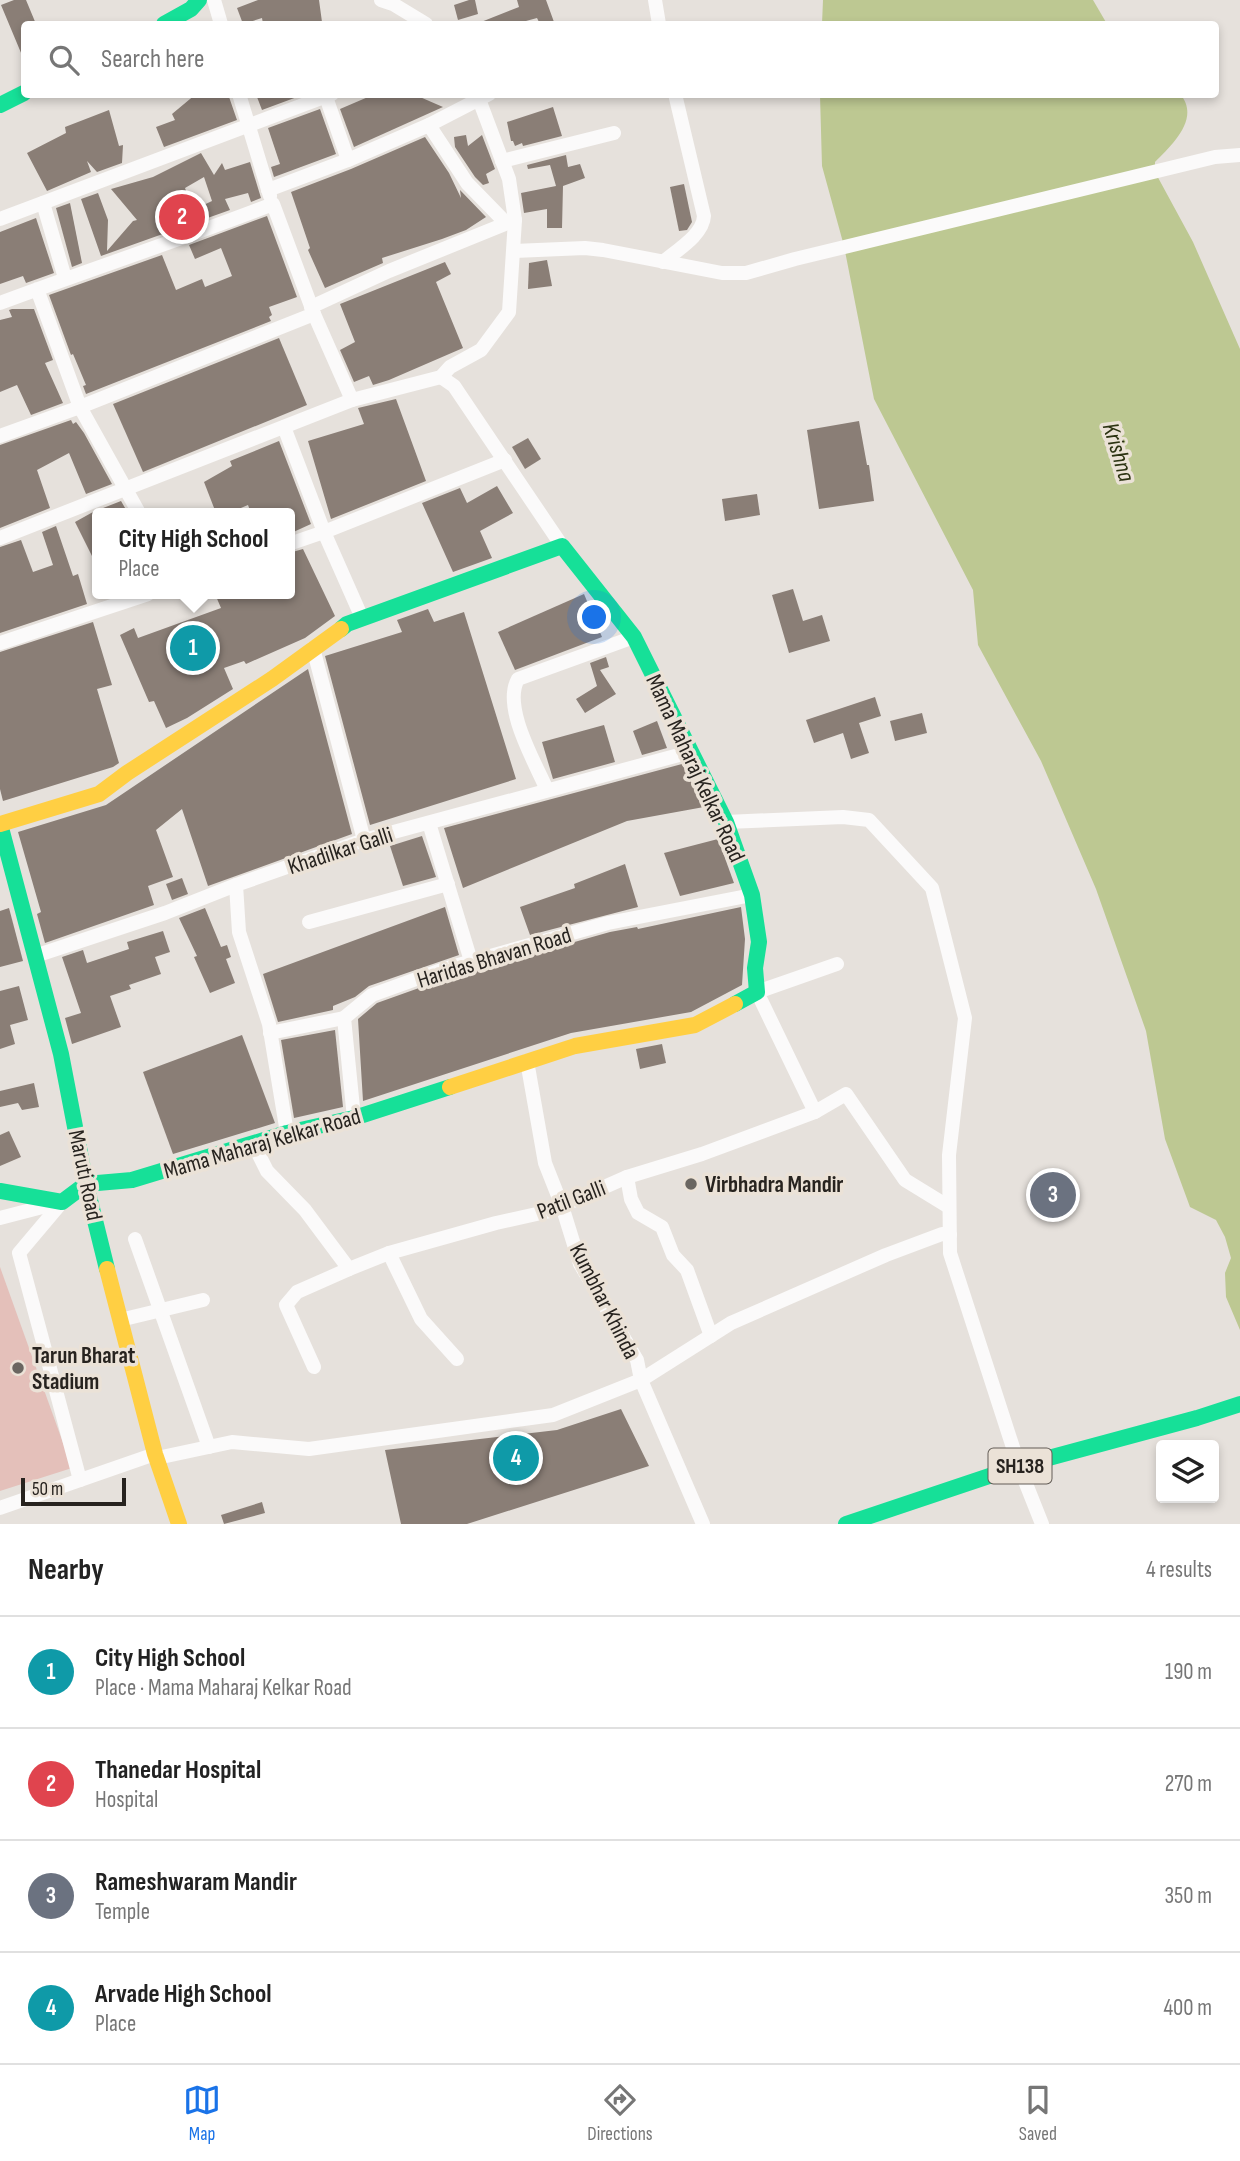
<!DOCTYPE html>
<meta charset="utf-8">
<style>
:root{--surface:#fff;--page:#f2f2f2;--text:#222;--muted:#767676;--line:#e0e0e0;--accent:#1a73e8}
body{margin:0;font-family:"Sofia Sans Condensed",sans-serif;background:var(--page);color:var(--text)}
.controls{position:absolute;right:21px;bottom:21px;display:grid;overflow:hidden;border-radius:7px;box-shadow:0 4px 10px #0003}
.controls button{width:63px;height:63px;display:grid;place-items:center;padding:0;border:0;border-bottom:2px solid var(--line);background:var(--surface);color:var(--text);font:35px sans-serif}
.scale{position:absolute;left:21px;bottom:18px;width:105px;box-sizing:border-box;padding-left:7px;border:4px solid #27231f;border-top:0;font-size:19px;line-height:24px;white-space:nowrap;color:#27231f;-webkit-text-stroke:5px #ebe2d7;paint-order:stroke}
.you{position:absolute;left:595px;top:618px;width:24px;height:24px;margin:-18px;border:5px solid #fff;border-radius:50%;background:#1a73e8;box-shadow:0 0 0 10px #1a73e833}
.badge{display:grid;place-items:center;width:46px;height:46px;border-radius:50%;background:var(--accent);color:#fff;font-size:23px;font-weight:700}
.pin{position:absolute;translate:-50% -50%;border:4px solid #fff;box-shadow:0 2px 7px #0006}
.popup{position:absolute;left:92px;top:508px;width:203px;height:91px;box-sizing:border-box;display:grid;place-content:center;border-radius:7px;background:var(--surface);filter:drop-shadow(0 2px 5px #0005);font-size:23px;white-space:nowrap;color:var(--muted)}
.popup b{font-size:26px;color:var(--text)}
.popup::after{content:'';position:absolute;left:50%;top:100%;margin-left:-14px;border:14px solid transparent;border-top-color:var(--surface)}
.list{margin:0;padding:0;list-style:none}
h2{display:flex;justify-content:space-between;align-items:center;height:91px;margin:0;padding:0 28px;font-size:30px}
h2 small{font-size:23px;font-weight:400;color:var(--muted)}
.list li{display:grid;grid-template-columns:46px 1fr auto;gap:21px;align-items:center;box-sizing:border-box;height:112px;padding:0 28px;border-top:2px solid var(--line)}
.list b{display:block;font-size:26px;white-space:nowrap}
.list p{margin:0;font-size:23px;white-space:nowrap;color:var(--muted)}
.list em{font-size:23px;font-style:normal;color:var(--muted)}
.icon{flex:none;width:38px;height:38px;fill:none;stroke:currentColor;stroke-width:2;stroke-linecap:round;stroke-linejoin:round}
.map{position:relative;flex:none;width:1240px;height:1524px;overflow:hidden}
.search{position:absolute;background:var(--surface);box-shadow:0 4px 10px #0003;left:21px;right:21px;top:21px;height:77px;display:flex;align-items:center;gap:18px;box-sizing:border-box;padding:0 24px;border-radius:7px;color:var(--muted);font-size:26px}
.sheet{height:539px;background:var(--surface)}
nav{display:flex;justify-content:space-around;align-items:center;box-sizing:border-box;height:98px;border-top:2px solid var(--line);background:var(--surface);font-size:19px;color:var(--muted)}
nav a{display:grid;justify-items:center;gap:4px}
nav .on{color:var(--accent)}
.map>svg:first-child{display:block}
</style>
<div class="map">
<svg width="1240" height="1524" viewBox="0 0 1240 1524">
<rect width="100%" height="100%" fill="#e6e1dc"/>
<path fill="#e4c0ba" d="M0 1267 72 1468 0 1491Z"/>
<g fill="#bdc892">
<path d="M823 0H1093L1107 24H822Z"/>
<path d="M1180 94C1201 118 1172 145 1155 162V172L1193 242 1240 349V1330L1226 1297 1225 1273 1231 1258 1225 1237 1216 1220 1190 1207 1165 1139 1146 1031 1096 889 1041 761 978 645 973 590 874 399 844 246 822 166 820 95Z"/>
</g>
<g fill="#8a7e76" fill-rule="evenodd">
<path d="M14 0H26L36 24H24V60L1 5Z"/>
<path d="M258 0H319L322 22 303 24H263L262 18 243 24 237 8Z"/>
<path d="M469 0H475L478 14 458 20 454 5Z"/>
<path d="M517 0H546L554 22 540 24 537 18 515 24H476L519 7Z"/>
<path d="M196 94H228L237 120 164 147 156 127 175 120 172 114Z"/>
<path d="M264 94H296L297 97 262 110 257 97Z"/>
<path d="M375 94H413L443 107 354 147 340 109Z"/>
<path d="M553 107 562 136 523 146 522 143 515 146 513 141H511L507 122Z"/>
<path d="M320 109 336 154 274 177 271 167 280 164 268 128Z"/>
<path d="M109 110 119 146 123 145 122 163 97 172 87 161 91 172 47 191 27 153 66 133 65 127Z"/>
<path d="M466 135 468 146 482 135 495 169 486 174 489 183 483 185 475 177 455 147 454 137Z"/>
<path d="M425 137 449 173 461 198 460 190 486 217 466 230 442 239 382 258 383 263 325 288 308 250 310 248 291 192 351 169Z"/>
<path d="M201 153 214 175 222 163 225 170 250 162 261 198 251 202 248 193 225 199 230 210 101 256 81 199 98 193 108 220 107 251 133 221 137 220 111 189 153 177ZM204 177 212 201 193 210 185 188Z"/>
<path d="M566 155 568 167 580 164 585 178 563 186 562 228H547V209L524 213 521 193 556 186 550 165 528 169 527 165Z"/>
<path d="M684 184 692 222 687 230 679 231 670 187Z"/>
<path d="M70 203 82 263 72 267 56 208Z"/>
<path d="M267 216 297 297 269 307 272 315 269 317 271 321 86 394 83 386 86 385 73 354 71 355 49 295 162 255 176 290 202 279 205 287 232 276 221 248 195 259 189 245Z"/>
<path d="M36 218 54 273 26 283 23 276 0 284V232Z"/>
<path d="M547 260 552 286 528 289 529 263Z"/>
<path d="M445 262 451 274 436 282 463 348 389 380 373 385 369 376 354 382 340 350 355 342 340 304Z"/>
<path d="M12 309H34L53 360 45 363 63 403 31 415 17 385 0 392V320L12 317 9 310Z"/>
<path d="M279 338 307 405 143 472 113 404Z"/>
<path d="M396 399 426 481 331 519 308 441 364 424 358 408Z"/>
<path d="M71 420 73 424 76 422 84 433 112 484 86 494 69 453 37 470 50 508 0 528V445Z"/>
<path d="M859 421 867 465H869L874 501 819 509 807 430Z"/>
<path d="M528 438 541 459 525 469 512 447Z"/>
<path d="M279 441 311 524 289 534V513H251L248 505 229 513H216L204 482 232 466 230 461Z"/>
<path d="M497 486 513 513 480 531 492 558 453 572 422 503 460 488 467 503Z"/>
<path d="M757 494 760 515 725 521 722 499Z"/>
<path d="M121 501 128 513H97V566L75 522 93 512Z"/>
<path d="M56 526 73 576 78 574 87 604 0 633V547L21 540 33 572 53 565 42 532Z"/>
<path d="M303 549 335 616 305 638 246 664 244 661 224 668 233 689 187 718 166 728 154 701 149 702 120 635 134 628 138 638 221 608 215 594H289V553Z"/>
<path d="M793 589 803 621 822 615 830 641 789 653 772 595Z"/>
<path d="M584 594 602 637 515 670 498 632Z"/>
<path d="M428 609 434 622 464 612 516 779 370 825 325 656 402 632 397 620Z"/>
<path d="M93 622 112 685 97 689 119 763 113 767 3 801 0 789V652Z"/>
<path d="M606 657 609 667 600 670 616 694 585 713 576 699 597 686 590 663Z"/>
<path d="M308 669 352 834 208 886 182 809 156 830 173 877 148 886 154 905 45 943 37 914 41 912 18 832 106 805Z"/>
<path d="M875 697 881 716 859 723 869 753 851 759 843 733 814 743 806 720Z"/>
<path d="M922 713 927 733 895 741 890 721Z"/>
<path d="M657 721 667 748 642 755 633 731Z"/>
<path d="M604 725 615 762 553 779 542 742Z"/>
<path d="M682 764 704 807 627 821 463 888 444 828Z"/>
<path d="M422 836 436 877 403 886 390 846Z"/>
<path d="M718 839 734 883 680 896 664 853Z"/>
<path d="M625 864 638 907 530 935 520 907 575 888 574 884Z"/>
<path d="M182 878 188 894 172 900 166 884Z"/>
<path d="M445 907 459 955 369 986 355 997 333 1006V1010L278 1022 263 974Z"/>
<path d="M741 907 745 939 742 985 691 1012 571 1033 363 1101 358 1019 377 1003 447 978 610 932 637 927 638 929Z"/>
<path d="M9 908 23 961 0 967V911Z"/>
<path d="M205 908 221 947 227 945 231 957 226 959 235 983 210 993 194 957 197 956 179 918Z"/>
<path d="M163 931 170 952 155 957 161 974 129 985 131 989 110 996 121 1027 72 1044 65 1018 81 1013 62 957 83 950 87 963 129 949 127 942Z"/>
<path d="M19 986 28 1020 10 1025 15 1044 0 1049V991Z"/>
<path d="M335 1030 343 1107 294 1118 281 1040Z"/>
<path d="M242 1035 275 1123 173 1154 143 1072Z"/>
<path d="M662 1044 666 1063 640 1069 636 1049Z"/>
<path d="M34 1083 39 1107 22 1110 18 1103 0 1107V1091Z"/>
<path d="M9 1131 21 1157 0 1166V1135Z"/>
<path d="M621 1409 649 1466 467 1524H401L385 1450 557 1430Z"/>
<path d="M262 1502 265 1513 224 1524 221 1515Z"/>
</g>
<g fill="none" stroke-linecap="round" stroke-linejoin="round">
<g stroke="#fbfafa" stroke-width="14">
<path d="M214 0 221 24"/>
<path d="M381 0 393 4 426 24"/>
<path d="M655 0 659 24"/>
<path d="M239 94 270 196"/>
<path d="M326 97 348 160"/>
<path d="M429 125 467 183 506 223"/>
<path d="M502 161 614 133"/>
<path d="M268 190 348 160 429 125 489 94"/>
<path d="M43 203 65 278"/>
<path d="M0 219 332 94"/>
<path d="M514 251 585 248 603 250 722 273H746L795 259 1215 157 1240 155"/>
<path d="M663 262C677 250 703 235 704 216L675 94"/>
<path d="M0 303C91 269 183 239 273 204L314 314 80 407 37 289"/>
<path d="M311 307 389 271 515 220"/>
<path d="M314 314 352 400"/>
<path d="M441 377 454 386 562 546"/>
<path d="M284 427 324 532 505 460"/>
<path d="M0 436 80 407 139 513"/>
<path d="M0 538 352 400 441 377 450 367 481 350 509 312 515 220 509 179 477 94"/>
<path d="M289 544 324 532 362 618"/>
<path d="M0 643 148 594"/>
<path d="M313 648 364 840"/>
<path d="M547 790C535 762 502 707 518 679L634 637"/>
<path d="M726 822 843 817 869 820 932 888 965 1018 949 1155 950 1253 1019 1466 1042 1524"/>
<path d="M429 823 471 961"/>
<path d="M309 922 448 884"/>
<path d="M35 956 165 913 236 885"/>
<path d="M270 1033 344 1018"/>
<path d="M527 1061 545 1163 562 1206 580 1264 637 1360 641 1380 703 1524"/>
<path d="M815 1112 846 1094 905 1180 949 1207"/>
<path d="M354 1118 344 1018 372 995 444 969 608 923 752 895"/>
<path d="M287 1133 269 1024 239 932 236 885 364 840 690 752"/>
<path d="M253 1143 267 1171 305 1210 349 1269 389 1253 496 1223 550 1211 627 1177 702 1154 815 1112 757 992 837 964"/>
<path d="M627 1177 631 1199 638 1213 662 1227 673 1255 687 1270 711 1336"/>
<path d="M62 1202 19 1253 80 1480"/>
<path d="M0 1218 54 1204"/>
<path d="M135 1239 209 1447"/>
<path d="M389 1253 421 1319 457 1359"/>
<path d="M120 1320 203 1300"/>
<path d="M314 1367 286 1305 297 1292 349 1269"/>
<path d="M157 1458 232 1442 309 1449 553 1415 641 1380 731 1323 886 1255 942 1234 950 1235"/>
<path d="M0 1508 155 1454"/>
</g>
<g stroke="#16e098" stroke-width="16">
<path d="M164 24 191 9 199 0"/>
<path d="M0 105 24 93"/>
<path d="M341 629 347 624 562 546 634 637 726 822 752 895 759 942 755 968 757 992 735 1004"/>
<path d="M0 824 61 1054 86 1184 107 1269"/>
<path d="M0 1191 62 1202 86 1184 132 1180 287 1133 354 1118 450 1087"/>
<path d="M846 1524 1019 1466 1197 1418 1240 1404"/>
</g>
<g stroke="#ffcf43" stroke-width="16">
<path d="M0 824 99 794 127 773 272 679 341 629"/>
<path d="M450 1087 575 1046 695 1025 735 1004"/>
<path d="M107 1269 155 1454 179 1524"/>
</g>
</g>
<g fill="#6a6661" stroke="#ebe2d7" stroke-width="2.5">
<circle cx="691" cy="1184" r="7"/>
<circle cx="18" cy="1368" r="7"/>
</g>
<g text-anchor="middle" stroke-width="7" stroke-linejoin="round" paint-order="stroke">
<rect fill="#ebe2d7" stroke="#625c56" stroke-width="2" x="988.5" y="1448.5" width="63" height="35" rx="5"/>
<g font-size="21" font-weight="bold" fill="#27231f">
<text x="1020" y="1473">SH138</text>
</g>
<g font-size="23" fill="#27231f" stroke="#ebe2d7">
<text transform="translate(696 768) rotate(65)" y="8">Mama Maharaj Kelkar Road</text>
<text transform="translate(340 850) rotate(-18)" y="8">Khadilkar Galli</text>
<text transform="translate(494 957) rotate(-17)" y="8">Haridas Bhavan Road</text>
<text transform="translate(262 1143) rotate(-16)" y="8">Mama Maharaj Kelkar Road</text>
<text transform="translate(86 1175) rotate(78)" y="8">Maruti Road</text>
<text transform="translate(571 1199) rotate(-21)" y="8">Patil Galli</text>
<text transform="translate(605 1301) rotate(63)" y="8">Kumbhar Khinda</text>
</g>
<g font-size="23" font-weight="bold" fill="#27231f" stroke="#ebe2d7" text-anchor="start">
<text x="705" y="1192">Virbhadra Mandir</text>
<text x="32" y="1363">Tarun Bharat<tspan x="32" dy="26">Stadium</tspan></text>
</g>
<g font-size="24" font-style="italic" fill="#2c3312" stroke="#ebe2d7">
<text transform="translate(1119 452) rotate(73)" y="8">Krishna</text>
</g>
</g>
</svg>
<div class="controls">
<button><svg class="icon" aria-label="layers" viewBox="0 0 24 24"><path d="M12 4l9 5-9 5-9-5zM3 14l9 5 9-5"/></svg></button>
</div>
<div class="scale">50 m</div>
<div class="you"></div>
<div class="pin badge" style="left:193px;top:648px;background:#0f9aa8">1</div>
<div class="popup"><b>City High School</b>Place</div>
<div class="pin badge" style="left:182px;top:217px;background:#e0444e">2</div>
<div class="pin badge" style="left:1053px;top:1195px;background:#6b7280">3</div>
<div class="pin badge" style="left:516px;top:1458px;background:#0f9aa8">4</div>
<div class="search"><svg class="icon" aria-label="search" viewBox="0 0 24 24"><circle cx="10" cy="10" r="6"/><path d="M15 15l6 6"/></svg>Search here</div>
</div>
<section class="sheet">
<h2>Nearby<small>4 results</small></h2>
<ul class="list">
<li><span class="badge" style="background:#0f9aa8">1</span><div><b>City High School</b><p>Place · Mama Maharaj Kelkar Road</p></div><em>190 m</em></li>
<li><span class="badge" style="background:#e0444e">2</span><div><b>Thanedar Hospital</b><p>Hospital</p></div><em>270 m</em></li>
<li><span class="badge" style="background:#6b7280">3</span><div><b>Rameshwaram Mandir</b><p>Temple</p></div><em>350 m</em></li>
<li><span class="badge" style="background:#0f9aa8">4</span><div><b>Arvade High School</b><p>Place</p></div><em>400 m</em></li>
</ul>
</section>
<nav>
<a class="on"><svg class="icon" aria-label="map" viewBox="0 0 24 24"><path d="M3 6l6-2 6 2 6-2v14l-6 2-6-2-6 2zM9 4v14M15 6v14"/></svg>Map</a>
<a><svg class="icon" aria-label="directions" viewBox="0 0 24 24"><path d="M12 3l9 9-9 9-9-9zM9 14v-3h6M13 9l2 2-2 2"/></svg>Directions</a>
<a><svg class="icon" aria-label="saved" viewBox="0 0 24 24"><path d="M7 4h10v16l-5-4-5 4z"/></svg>Saved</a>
</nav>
